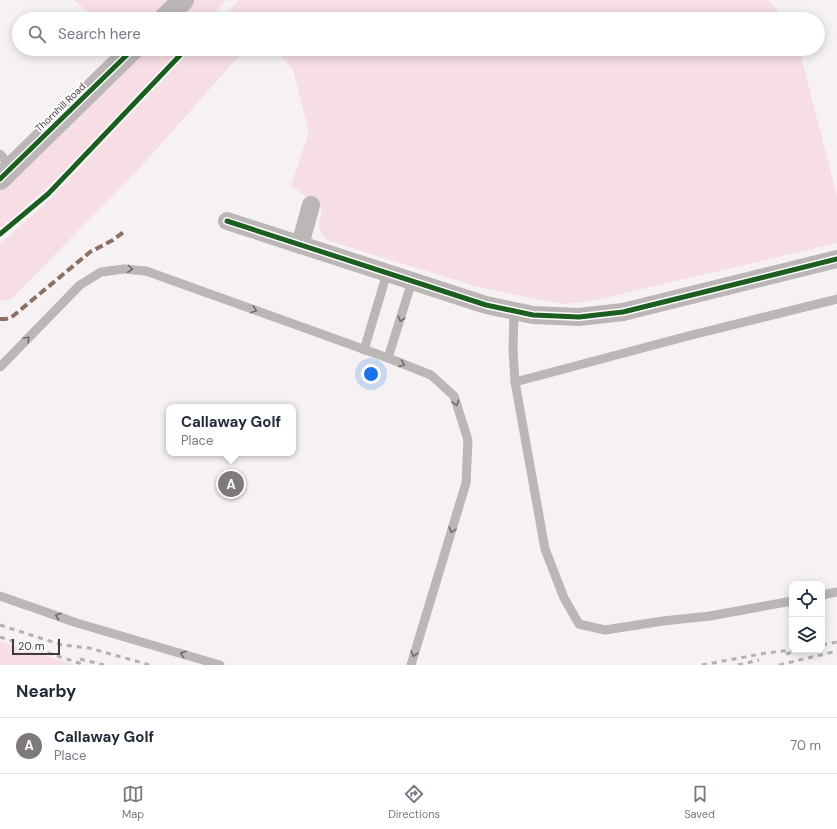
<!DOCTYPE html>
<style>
:root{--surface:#fff;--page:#f6f6f7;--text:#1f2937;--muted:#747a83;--line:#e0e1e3;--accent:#7e797a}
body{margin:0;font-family:"DM Sans",sans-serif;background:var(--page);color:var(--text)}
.controls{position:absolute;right:12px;bottom:12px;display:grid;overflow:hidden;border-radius:8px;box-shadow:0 2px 10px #0003}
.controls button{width:36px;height:36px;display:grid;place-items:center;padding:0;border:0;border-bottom:1px solid var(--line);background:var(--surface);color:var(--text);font:20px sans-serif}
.scale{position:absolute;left:12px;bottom:10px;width:48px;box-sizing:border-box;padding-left:4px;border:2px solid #3e393a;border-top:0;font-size:11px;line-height:14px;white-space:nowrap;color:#3e393a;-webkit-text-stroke:3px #fff;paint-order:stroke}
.you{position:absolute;left:371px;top:374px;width:14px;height:14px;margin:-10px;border:3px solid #fff;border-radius:50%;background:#1a73e8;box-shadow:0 0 0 6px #1a73e833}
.badge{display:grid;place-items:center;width:26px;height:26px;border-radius:50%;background:var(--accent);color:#fff;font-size:13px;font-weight:700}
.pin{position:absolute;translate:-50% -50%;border:2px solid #fff;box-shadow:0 1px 4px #0006}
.popup{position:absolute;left:166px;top:404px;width:130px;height:52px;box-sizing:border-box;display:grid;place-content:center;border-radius:8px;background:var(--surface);filter:drop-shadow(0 1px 3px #0005);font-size:13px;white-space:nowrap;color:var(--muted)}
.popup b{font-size:15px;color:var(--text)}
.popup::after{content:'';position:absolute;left:50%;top:100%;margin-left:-8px;border:8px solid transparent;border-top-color:var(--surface)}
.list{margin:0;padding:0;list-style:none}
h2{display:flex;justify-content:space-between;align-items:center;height:52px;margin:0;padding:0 16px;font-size:17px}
h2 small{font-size:13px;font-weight:400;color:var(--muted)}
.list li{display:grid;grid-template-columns:26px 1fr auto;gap:12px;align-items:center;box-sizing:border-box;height:56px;padding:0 16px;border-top:1px solid var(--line)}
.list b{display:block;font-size:15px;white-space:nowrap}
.list p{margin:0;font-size:13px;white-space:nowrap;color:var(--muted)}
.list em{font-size:13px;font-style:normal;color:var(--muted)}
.icon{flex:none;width:22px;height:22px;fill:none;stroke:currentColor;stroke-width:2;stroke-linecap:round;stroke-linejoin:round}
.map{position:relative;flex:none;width:837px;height:665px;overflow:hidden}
.search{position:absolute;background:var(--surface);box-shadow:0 2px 10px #0003;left:12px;right:12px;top:12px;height:44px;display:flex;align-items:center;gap:10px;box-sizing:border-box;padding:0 14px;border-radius:22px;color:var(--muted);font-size:15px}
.sheet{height:108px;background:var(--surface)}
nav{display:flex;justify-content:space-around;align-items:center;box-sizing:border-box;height:56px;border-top:1px solid var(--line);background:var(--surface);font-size:11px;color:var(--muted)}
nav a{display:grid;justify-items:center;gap:2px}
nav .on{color:var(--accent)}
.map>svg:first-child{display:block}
</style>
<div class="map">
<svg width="837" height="665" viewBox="0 0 837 665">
<rect width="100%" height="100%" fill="#f6f1f2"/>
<g fill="#f6dee4">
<path d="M73 0H167L148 19H98Z"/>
<path d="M196 0H226L209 19H175Z"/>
<path d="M239 0H768L785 19H221Z"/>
<path d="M143 49H182L92 144 49 186 0 230V190Z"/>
<path d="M192 49H245L138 170 11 299 0 301V244L50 199Z"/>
<path d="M276 49H799L837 196V243L600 299 566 304 540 300 475 286 329 241C315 232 320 221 322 207L291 186 309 132 293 70Z"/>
<path d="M0 641 75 665H0Z"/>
</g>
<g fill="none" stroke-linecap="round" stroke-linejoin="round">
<g stroke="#bcb6b7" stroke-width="9">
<path d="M0 154 11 167"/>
<path d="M514 311 513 350 515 382 545 549 564 598 579 624 605 630 663 621 710 616 792 601"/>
<path d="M364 350 387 273"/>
<path d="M388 358 412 281"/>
<path d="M0 367 80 285 101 272 124 269 146 271 388 358 431 375 454 396 468 440 466 483 411 665"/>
<path d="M515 382 688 336 837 299"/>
<path d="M822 595 837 592"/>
<path d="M0 596 77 623 220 665"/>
</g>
<g stroke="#bcb6b7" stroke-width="18">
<path d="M227 221 486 305 533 315 579 317 623 312 837 259"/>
<path d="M300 245 311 205"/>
</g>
<g stroke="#bcb6b7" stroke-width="22">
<path d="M164 19 183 0"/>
<path d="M0 179 133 49"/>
</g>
<g stroke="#b4b0b1" stroke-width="3" stroke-dasharray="5 5" stroke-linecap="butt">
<path d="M0 625 62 645 89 648 150 665"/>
<path d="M0 637 85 665"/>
<path d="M822 645 837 642"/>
<path d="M786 654 802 650"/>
<path d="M80 659 104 665"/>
<path d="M702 665 766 653 792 650"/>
<path d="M738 665 759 660"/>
<path d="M779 665 837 651"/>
</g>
<path stroke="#8d6e63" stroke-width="4" stroke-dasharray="8 4" stroke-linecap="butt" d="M0 319H6L13 316 90 252 113 240 125 231"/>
<g stroke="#fff" stroke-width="8">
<g id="cycleway">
<path d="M0 179 133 49"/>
<path d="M227 221 486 305 533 315 579 317 623 312 837 259"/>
<path d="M0 234 48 194 186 49"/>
</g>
</g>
<use href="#cycleway" stroke="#1b5e20" stroke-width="5"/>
</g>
<defs><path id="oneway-chevron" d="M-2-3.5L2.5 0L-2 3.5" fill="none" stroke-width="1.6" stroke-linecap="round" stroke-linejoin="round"/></defs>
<g stroke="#706b6c">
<use href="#oneway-chevron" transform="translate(130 269) rotate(7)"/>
<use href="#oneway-chevron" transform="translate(254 310) rotate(20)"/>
<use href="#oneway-chevron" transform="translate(401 319) rotate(107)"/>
<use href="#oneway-chevron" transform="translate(27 339) rotate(-46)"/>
<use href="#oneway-chevron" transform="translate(402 364) rotate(22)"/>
<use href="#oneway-chevron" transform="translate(456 403) rotate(73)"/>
<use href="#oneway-chevron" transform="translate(452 530) rotate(107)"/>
<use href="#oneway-chevron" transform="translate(58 616) rotate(-161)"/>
<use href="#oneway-chevron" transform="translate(183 654) rotate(-164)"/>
<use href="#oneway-chevron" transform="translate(414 654) rotate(107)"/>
</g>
<g text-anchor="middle" stroke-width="3.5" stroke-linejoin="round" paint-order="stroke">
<g font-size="10" fill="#3e393a" stroke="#fff">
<text transform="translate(60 107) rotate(-44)" y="4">Thornhill Road</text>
</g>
</g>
</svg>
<div class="controls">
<button><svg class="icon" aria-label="locate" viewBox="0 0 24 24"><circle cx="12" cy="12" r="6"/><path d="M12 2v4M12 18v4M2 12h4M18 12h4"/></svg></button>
<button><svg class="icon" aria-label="layers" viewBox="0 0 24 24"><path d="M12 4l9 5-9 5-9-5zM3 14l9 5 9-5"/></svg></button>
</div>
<div class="scale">20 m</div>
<div class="you"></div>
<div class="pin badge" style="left:231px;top:484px">A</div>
<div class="popup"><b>Callaway Golf</b>Place</div>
<div class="search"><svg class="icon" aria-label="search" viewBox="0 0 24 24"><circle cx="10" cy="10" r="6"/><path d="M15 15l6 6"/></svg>Search here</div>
</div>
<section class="sheet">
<h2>Nearby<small></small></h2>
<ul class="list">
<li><span class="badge">A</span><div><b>Callaway Golf</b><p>Place</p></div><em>70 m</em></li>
</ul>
</section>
<nav>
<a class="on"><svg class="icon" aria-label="map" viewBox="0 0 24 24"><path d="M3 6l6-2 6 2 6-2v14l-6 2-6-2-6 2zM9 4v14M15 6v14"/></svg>Map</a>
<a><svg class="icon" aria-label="directions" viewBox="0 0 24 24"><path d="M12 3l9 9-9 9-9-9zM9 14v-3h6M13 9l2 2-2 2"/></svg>Directions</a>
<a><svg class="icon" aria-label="saved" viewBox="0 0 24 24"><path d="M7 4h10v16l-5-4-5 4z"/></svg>Saved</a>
</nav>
